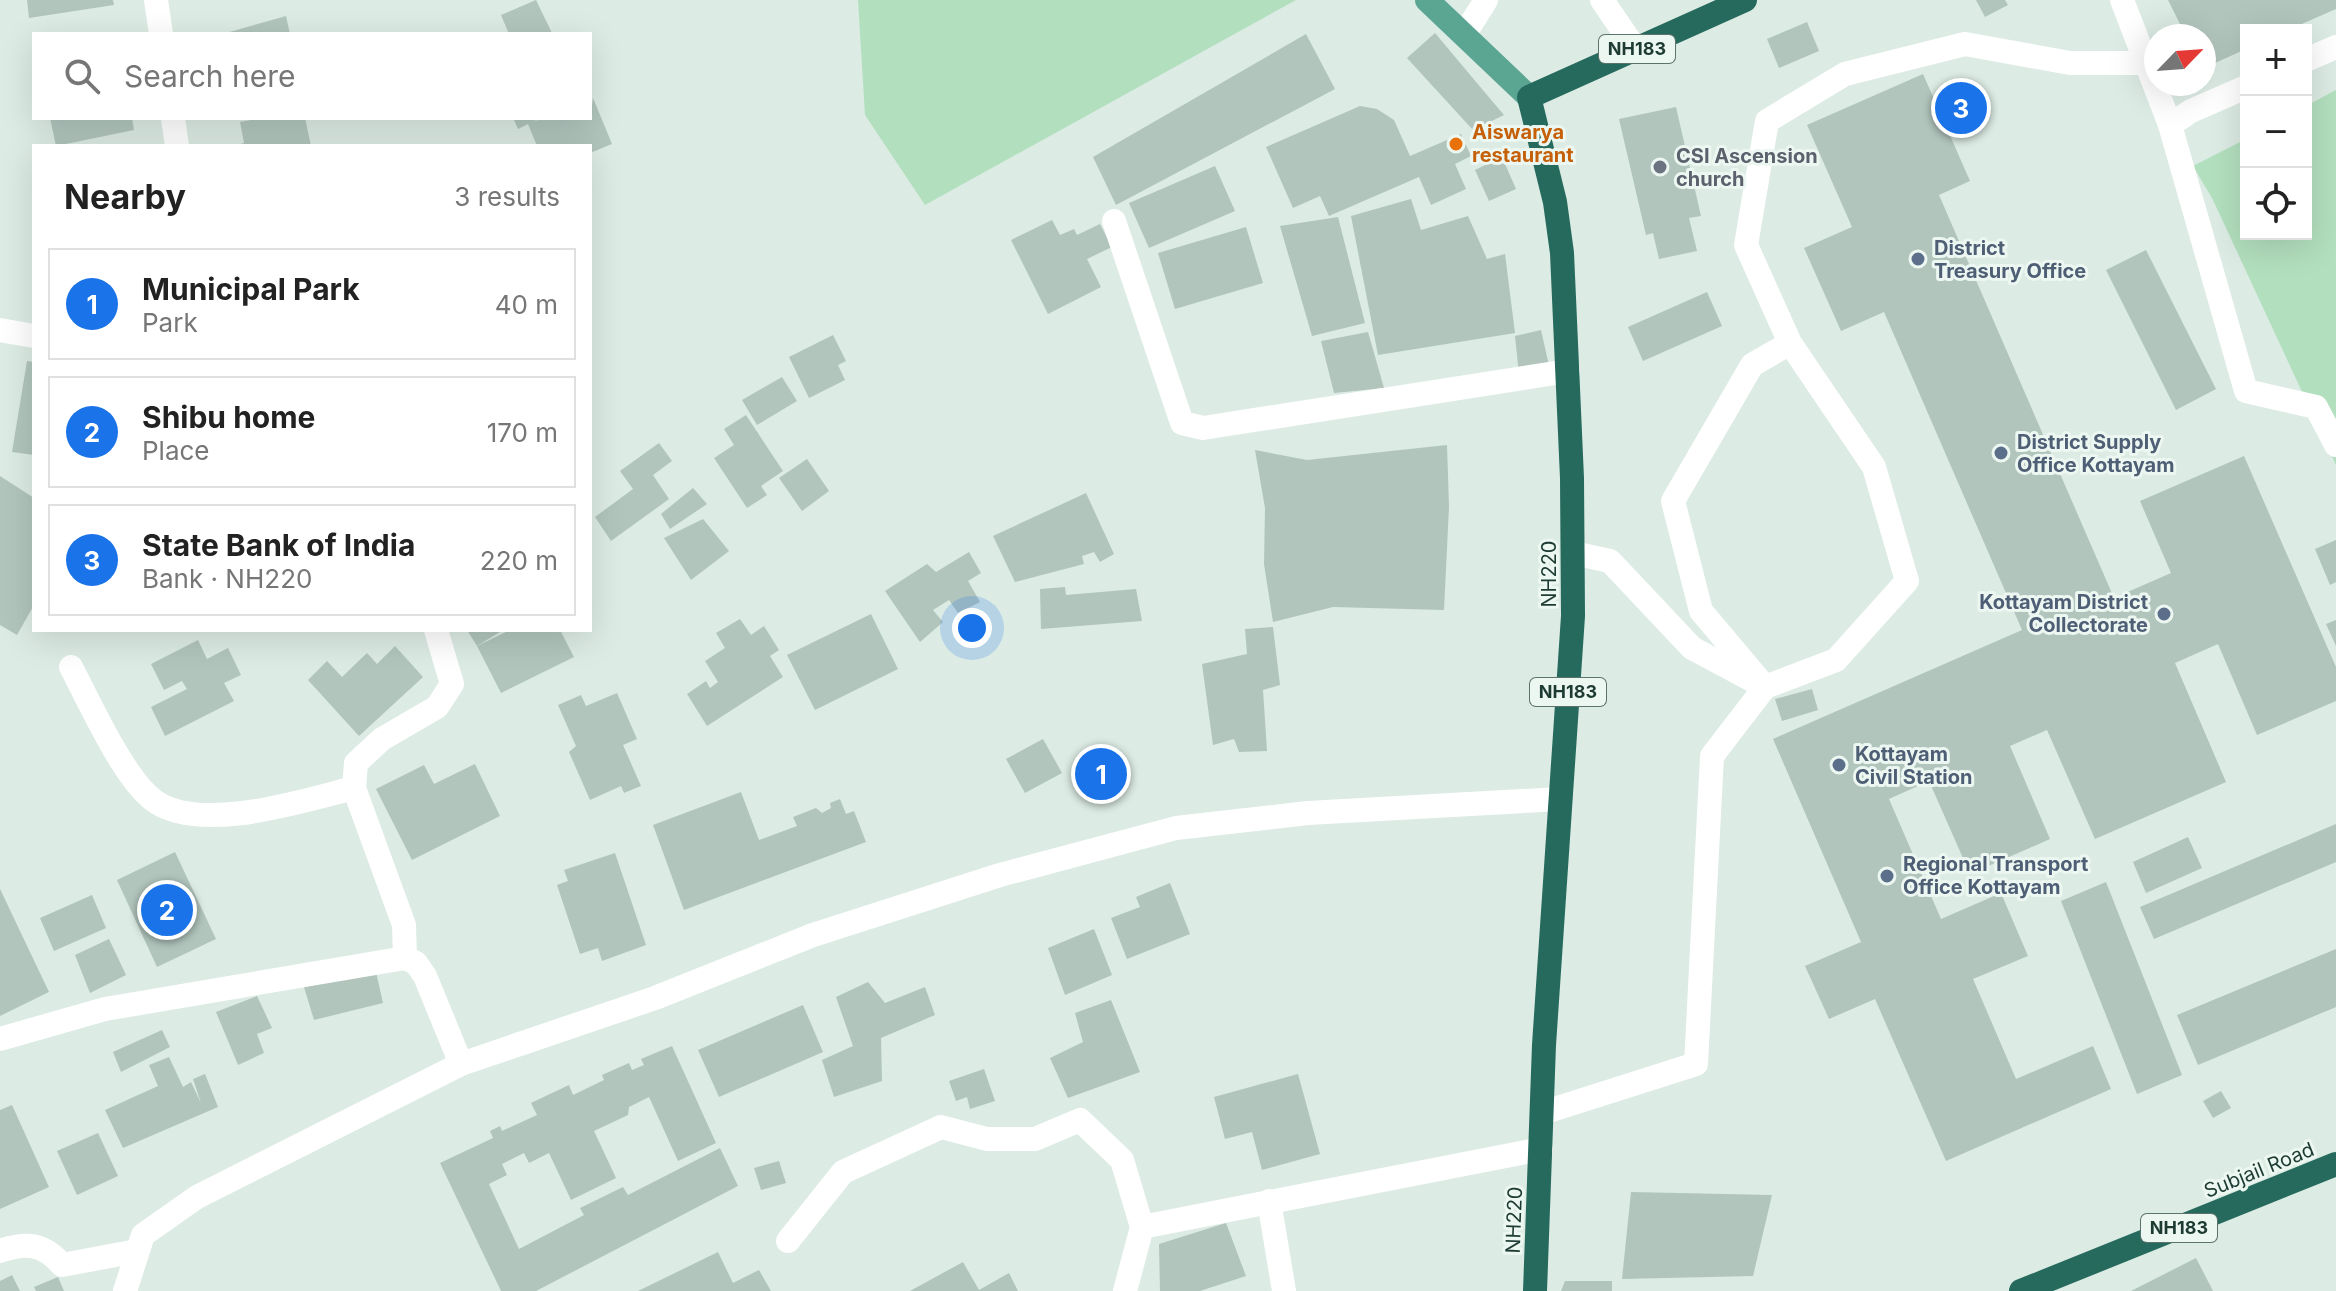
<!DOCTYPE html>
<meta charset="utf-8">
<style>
:root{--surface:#fff;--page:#f2f2f2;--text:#222;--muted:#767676;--line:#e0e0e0;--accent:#1a73e8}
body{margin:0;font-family:Inter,sans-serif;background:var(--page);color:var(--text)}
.controls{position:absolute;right:24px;top:24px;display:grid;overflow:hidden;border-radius:0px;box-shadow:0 8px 32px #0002}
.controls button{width:72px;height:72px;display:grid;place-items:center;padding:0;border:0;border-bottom:2px solid var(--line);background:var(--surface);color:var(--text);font:40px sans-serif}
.compass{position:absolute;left:2144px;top:24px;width:72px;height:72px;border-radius:50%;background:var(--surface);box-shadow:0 8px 32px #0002;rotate:65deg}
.you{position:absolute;left:972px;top:628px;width:28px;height:28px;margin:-20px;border:6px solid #fff;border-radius:50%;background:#1a73e8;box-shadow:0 0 0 12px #1a73e833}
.badge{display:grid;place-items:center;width:52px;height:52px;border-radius:50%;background:var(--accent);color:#fff;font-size:26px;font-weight:700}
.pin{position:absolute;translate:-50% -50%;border:4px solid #fff;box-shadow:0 2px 8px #0006}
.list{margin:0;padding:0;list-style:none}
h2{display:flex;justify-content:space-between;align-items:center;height:104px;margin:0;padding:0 32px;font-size:34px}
h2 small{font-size:26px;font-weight:400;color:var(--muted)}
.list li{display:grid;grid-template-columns:52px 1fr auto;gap:24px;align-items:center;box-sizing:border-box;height:112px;margin:0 16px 16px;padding:0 16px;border:2px solid var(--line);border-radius:0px}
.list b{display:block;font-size:30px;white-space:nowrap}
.list p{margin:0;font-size:26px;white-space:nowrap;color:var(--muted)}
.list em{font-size:26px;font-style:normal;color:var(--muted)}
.icon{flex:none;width:44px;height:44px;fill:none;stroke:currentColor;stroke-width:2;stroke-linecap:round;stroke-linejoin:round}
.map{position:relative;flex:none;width:2336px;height:1291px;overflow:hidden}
.search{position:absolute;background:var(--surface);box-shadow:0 8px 32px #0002;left:32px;top:32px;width:560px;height:88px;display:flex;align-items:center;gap:20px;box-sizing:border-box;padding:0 28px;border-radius:0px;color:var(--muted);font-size:30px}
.panel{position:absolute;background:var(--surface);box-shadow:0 8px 32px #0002;left:32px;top:144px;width:560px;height:488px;border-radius:0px}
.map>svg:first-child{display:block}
</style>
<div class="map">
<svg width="2336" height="1291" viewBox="0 0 2336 1291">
<rect width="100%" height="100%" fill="#dcebe4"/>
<g fill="#b2dfbe">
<path d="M858 0H1296L925 205 865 115Z"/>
<path d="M2336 90V465L2213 200 2193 166 2246 139V234H2306V106Z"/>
</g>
<g fill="#b1c5bd">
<path d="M27 0H113L114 5 29 18Z"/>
<path d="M536 0 552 33 509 34 501 15Z"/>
<path d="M1976 0H2005L2008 5 1985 17Z"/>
<path d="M2168 0H2336V9L2288 30H2246V49L2204 68V36H2186Z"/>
<path d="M286 16 290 34H226V33Z"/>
<path d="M1807 22 1819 51 1779 68 1767 39Z"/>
<path d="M1435 33 1471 76 1504 115 1473 130 1407 58Z"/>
<path d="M1306 34 1335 89 1116 205 1093 157Z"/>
<path d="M1923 74 1970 181 1939 195 2114 598 2171 573 2140 501 2244 456 2336 667V701L2257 735 2218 644 2175 663 2226 782 2095 839 2047 730 2010 746 2050 839 1970 874 1929 781 1889 799 1941 919 2001 893 2028 956 1973 979 2016 1079 2093 1046 2111 1089 1946 1161 1875 999 1829 1019 1805 966 1861 942 1773 739 2022 630 1884 312 1841 331 1804 248 1852 227 1807 125Z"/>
<path d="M593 98 612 144 590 153V146H537L528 124 518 129 513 118H540L533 122 543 118H590Z"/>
<path d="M1360 106 1377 109 1394 120 1410 156 1461 134 1471 156 1455 164 1466 189 1431 205 1419 177 1329 216 1320 196 1293 208 1266 147Z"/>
<path d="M1676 107 1701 216 1689 218 1697 251 1659 259 1653 233 1646 235 1619 119Z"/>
<path d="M50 118H132L134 130 56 146Z"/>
<path d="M261 118H305L311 146H234L244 143 240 122Z"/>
<path d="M1502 157 1516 189 1489 201 1475 170Z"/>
<path d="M1215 166 1235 211 1149 248 1129 203Z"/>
<path d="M1411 199 1421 230 1468 216 1487 259 1505 254 1515 333 1378 355 1351 216Z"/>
<path d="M1338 217 1365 323 1312 336 1280 226Z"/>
<path d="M1052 220 1060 235 1074 229 1077 235 1100 224 1112 247 1087 259 1101 287 1048 314 1011 240Z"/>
<path d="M1246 227 1263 283 1175 309 1158 253Z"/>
<path d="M2146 250 2216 389 2176 410 2106 270Z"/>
<path d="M1707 292 1722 326 1643 361 1628 327Z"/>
<path d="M1541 330 1550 370 1519 374 1515 336Z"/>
<path d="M1368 332 1384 388 1334 393 1321 341Z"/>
<path d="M833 335 846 361 838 365 845 380 809 398 789 357Z"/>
<path d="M27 361 34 362V455L12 452Z"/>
<path d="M782 377 797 401 757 425 742 400Z"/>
<path d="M746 415 783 471 761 486 767 495 747 508 714 458 734 445 724 429Z"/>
<path d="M659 443 672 461 653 475 669 499 611 541 595 517 633 489 620 471Z"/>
<path d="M1447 445 1449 507 1444 610 1333 607 1273 622 1264 564 1265 508 1255 450 1307 460Z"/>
<path d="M807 459 829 491 802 511 779 478Z"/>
<path d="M0 476 34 498V605L17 635 0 625Z"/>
<path d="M693 488 707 504 670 529 661 514Z"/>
<path d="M1086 493 1114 554 1100 562 1094 552 1082 556 1084 564 1015 582 993 536Z"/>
<path d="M703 519 729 551 691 580 664 538Z"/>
<path d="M2336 540V582L2330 585 2315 549Z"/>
<path d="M969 552 981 573 968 581 980 602 958 613 949 600 933 610 943 622 920 642 885 591 927 564 936 572Z"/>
<path d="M1065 587 1066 595 1136 589 1142 621 1041 629 1040 589Z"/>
<path d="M980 609 992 632 977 641 964 617Z"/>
<path d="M871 614 898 669 815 710 787 655Z"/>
<path d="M740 619 751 635 764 626 779 650 770 656 783 677 707 726 687 694 706 681 710 688 718 682 705 661 725 648 716 633Z"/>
<path d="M2336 620V646L2326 624Z"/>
<path d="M1273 627 1280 685 1263 690 1267 751 1239 752 1234 739 1213 745 1202 664 1247 654 1245 629Z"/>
<path d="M467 630H498L500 632 477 646Z"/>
<path d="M510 630H560L574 657 501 693 477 646Z"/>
<path d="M198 640 207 659 228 648 241 675 224 683 234 701 165 736 151 707 187 689 182 681 164 690 151 664Z"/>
<path d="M395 646 423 677 359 736 308 680 327 661 342 677 367 653 377 664Z"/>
<path d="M1812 689 1818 710 1782 721 1775 699Z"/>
<path d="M617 693 637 739 623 745 641 786 624 793 621 786 590 800 569 752 576 746 558 705 581 695 586 706Z"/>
<path d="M1043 739 1062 773 1025 793 1006 759Z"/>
<path d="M475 764 500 816 412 860 376 789 424 765 434 784Z"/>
<path d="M741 792 759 840 797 826 793 817 816 808 822 813 831 808 830 803 840 799 846 814 854 811 866 842 684 910 653 825Z"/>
<path d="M2336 824V862L2154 939 2140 907Z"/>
<path d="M2188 837 2202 868 2146 893 2133 862Z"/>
<path d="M175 852 216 939 157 967 117 880Z"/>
<path d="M615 853 646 945 602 961 598 948 580 954 557 885 568 881 564 870Z"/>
<path d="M2106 882 2182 1075 2137 1094 2061 901Z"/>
<path d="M1170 883 1190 934 1127 959 1111 918 1140 907 1136 897Z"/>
<path d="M0 889 49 992 0 1016Z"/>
<path d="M92 895 106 928 54 951 40 918Z"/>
<path d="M1094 929 1112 975 1065 995 1048 948Z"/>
<path d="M109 939 126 975 90 993 75 955Z"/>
<path d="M2336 949V1007L2198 1065 2177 1015Z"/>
<path d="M376 972 383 1003 314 1020 304 987Z"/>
<path d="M868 982 885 1003 925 987 935 1015 881 1038 882 1081 834 1097 822 1060 853 1046 836 997Z"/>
<path d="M257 996 272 1028 257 1034 264 1053 238 1065 216 1012Z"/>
<path d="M1111 1000 1140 1072 1068 1098 1050 1058 1083 1042 1075 1013Z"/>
<path d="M803 1005 823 1052 719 1097 698 1050Z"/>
<path d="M162 1030 170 1047 121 1072 113 1052Z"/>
<path d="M672 1046 716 1143 678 1161 649 1097 629 1107 628 1115 594 1131 616 1178 571 1200 549 1153 529 1163 524 1153 502 1164 507 1175 489 1184 519 1249 584 1215 580 1208 623 1187 628 1195 720 1148 738 1186 536 1291H501L440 1163 493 1138 490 1131 500 1126 502 1131 537 1115 531 1103 569 1085 573 1095 604 1080 602 1075 629 1063 632 1070 644 1065 641 1059Z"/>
<path d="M169 1057 183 1087 191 1082 201 1103 193 1079 205 1074 218 1107 123 1148 105 1110 158 1086 149 1065Z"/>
<path d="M984 1069 995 1101 970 1109 967 1097 956 1101 949 1081Z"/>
<path d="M1298 1074 1320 1154 1262 1170 1252 1132 1225 1139 1214 1097Z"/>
<path d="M2221 1091 2231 1108 2213 1118 2203 1101Z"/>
<path d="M12 1105 49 1187 0 1209V1110Z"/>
<path d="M98 1133 118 1176 77 1195 57 1151Z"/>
<path d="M779 1161 786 1183 761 1190 754 1168Z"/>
<path d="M1631 1192 1772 1195 1753 1276 1622 1279Z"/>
<path d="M1226 1223 1246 1276 1200 1291H1160L1159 1244Z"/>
<path d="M718 1252 733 1283 759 1270 771 1291H638Z"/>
<path d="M2196 1258 2213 1291H2131Z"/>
<path d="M963 1262 979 1290 1009 1273 1018 1291H910Z"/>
<path d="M12 1275 20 1291H0V1281Z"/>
<path d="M58 1277 64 1291H36L34 1287Z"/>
<path d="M1565 1281H1612V1291H1561Z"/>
</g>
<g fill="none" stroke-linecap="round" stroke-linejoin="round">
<g stroke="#fff" stroke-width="24">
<path d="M156 0 161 34"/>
<path d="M1602 0 1636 50"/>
<path d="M2122 0 2170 125 2191 111 2246 87"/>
<path d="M1464 35 1486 0"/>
<path d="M2306 60 2336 47"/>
<path d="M173 118 177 146"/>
<path d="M2170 125 2246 391 2316 407 2336 445"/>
<path d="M1114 221 1182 423 1203 428 1568 371"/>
<path d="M0 330 34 336"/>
<path d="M1790 343 1752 365 1673 501 1701 611 1765 687 1836 660 1907 581 1874 467 1790 343 1746 245 1767 121 1845 74 1965 44 2070 63H2146"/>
<path d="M71 667C89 701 125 782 156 802 203 833 302 801 354 788"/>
<path d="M405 958 404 925 354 788 356 763 382 739 437 707 452 684 436 630"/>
<path d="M0 1039 105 1009 405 958 416 963 425 976 461 1064"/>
<path d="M1542 1113 1696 1064 1712 756 1765 687 1692 648 1610 561 1573 553"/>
<path d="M1269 1201 1284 1291"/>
<path d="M1142 1227 1541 1149"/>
<path d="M788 1241 843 1172 941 1127 987 1139H1035L1080 1120 1122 1160 1142 1227 1125 1291"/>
<path d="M0 1251C26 1242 43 1243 62 1265L137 1251"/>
<path d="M125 1291 143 1235 197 1197 461 1064 655 998 813 935 1000 875 1176 828 1308 813 1560 799"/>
</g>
<path stroke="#5ba593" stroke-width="24" d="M1427 0 1529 97"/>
<g stroke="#256a5c" stroke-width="24">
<path d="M1535 1291 1544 1045 1573 616 1572 478 1562 253 1555 202 1529 97 1745 0"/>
<path d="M2021 1291 2336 1164"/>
</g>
</g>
<circle fill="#e8710a" stroke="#edf7f2" stroke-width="3" cx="1456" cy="144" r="8"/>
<circle fill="#6b7280" stroke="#edf7f2" stroke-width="3" cx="1660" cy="167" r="8"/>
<g fill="#5c6f8a" stroke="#edf7f2" stroke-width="3">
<circle cx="1918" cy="259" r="8"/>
<circle cx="2001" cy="453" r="8"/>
<circle cx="2164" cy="614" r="8"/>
<circle cx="1839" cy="765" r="8"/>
<circle cx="1887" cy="876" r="8"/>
</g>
<g text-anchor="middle" stroke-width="6" stroke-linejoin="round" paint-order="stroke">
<g fill="#edf7f2" stroke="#5b736c" stroke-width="2">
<rect x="1599" y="35" width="76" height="28" rx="6"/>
<rect x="1530" y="678" width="76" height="28" rx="6"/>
<rect x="2141" y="1214" width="76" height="28" rx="6"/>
</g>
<g font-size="18" font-weight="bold" fill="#1d3b33">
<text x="1637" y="55">NH183</text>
<text x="1568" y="698">NH183</text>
<text x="2179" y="1234">NH183</text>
</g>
<g font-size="20" font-weight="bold" fill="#c56008" stroke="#edf7f2" text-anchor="start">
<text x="1472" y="139">Aiswarya<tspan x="1472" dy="23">restaurant</tspan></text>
</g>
<g font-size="20" font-weight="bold" fill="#5b616d" stroke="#edf7f2" text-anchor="start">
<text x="1676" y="163">CSI Ascension<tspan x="1676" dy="23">church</tspan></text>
</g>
<g font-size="20" font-weight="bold" fill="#4e5e75" stroke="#edf7f2" text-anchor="start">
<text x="1934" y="255">District<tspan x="1934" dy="23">Treasury Office</tspan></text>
<text x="2017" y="449">District Supply<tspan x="2017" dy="23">Office Kottayam</tspan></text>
<text x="2148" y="609" text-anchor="end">Kottayam District<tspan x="2148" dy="23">Collectorate</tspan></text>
<text x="1855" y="761">Kottayam<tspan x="1855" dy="23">Civil Station</tspan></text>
<text x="1903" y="871">Regional Transport<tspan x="1903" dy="23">Office Kottayam</tspan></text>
</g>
<g font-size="20" fill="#1d3b33" stroke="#edf7f2">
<text transform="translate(1549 574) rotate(-90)" y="7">NH220</text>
<text transform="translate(2259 1170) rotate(-22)" y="7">Subjail Road</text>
<text transform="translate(1514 1220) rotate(-88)" y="7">NH220</text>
</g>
</g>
</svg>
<div class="controls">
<button>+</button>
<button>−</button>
<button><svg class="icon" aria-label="locate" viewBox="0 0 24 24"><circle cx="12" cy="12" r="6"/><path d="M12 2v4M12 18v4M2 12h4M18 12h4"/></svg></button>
</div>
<svg class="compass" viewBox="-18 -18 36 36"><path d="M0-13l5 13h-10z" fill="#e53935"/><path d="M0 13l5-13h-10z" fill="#767676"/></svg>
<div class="you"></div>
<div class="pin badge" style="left:1101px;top:774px">1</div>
<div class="pin badge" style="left:167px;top:910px">2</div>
<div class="pin badge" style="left:1961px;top:108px">3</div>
<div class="search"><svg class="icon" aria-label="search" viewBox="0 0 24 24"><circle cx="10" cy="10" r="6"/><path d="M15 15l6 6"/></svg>Search here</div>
<section class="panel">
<h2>Nearby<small>3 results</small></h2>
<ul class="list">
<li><span class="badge">1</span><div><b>Municipal Park</b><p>Park</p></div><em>40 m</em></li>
<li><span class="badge">2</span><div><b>Shibu home</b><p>Place</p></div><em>170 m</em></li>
<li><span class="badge">3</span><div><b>State Bank of India</b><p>Bank · NH220</p></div><em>220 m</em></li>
</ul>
</section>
</div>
